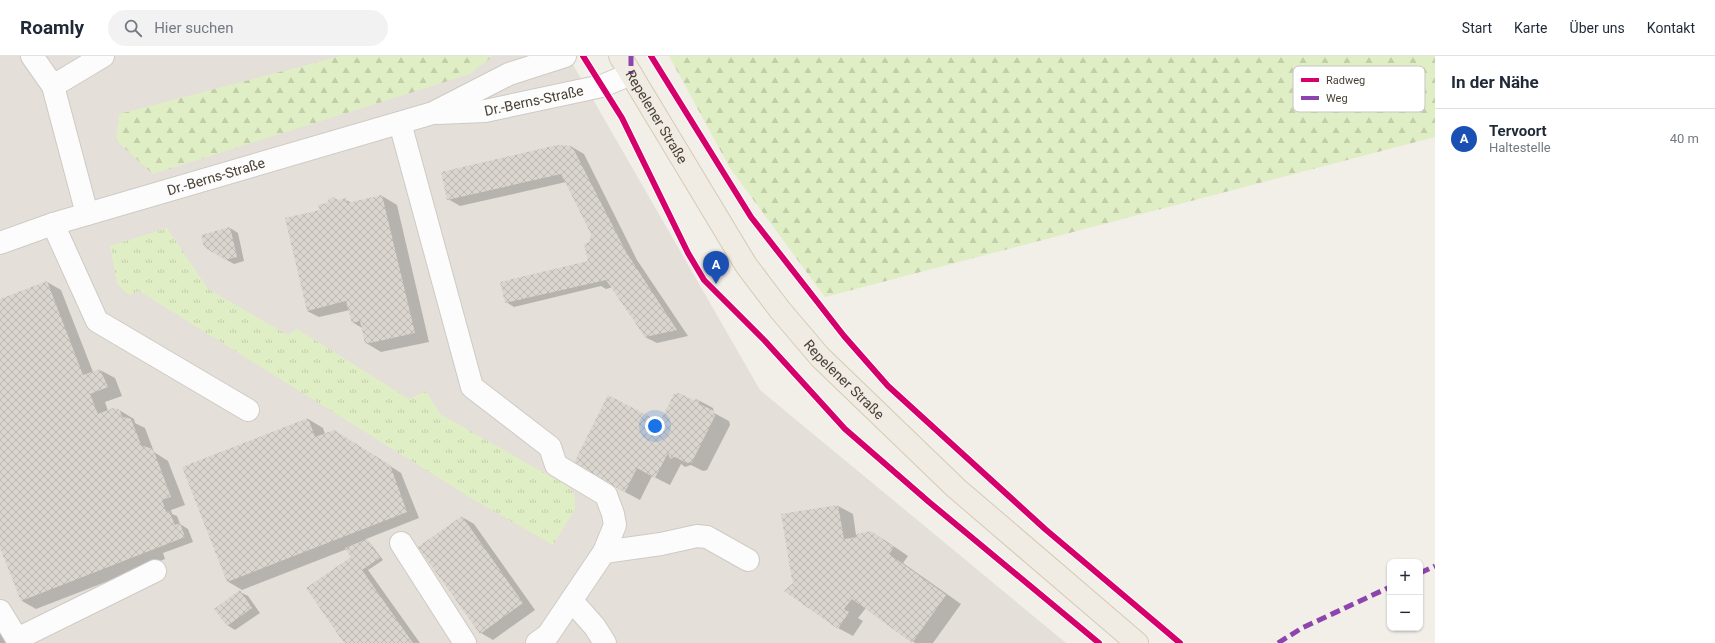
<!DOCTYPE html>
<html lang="de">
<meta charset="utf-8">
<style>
:root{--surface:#fff;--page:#f2f2f3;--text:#1f2937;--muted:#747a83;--line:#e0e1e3;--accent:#847c73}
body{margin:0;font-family:Roboto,sans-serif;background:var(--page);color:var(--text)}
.controls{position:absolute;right:12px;bottom:12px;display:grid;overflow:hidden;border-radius:8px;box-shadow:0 1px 3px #0004}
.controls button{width:36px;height:36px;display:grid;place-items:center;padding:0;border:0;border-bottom:1px solid var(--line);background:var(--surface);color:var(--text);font:20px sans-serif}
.you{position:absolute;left:655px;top:370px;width:14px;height:14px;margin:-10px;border:3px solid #fff;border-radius:50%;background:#1a73e8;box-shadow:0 0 0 6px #1a73e833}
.badge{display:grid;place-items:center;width:26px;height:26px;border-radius:50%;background:var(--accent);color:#fff;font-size:13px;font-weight:700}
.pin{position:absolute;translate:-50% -33px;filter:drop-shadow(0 1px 2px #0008)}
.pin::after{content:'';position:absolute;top:21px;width:14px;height:12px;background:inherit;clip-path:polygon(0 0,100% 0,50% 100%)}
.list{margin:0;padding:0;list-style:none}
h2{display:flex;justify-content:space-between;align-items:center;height:52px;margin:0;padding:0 16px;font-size:17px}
h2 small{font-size:13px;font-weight:400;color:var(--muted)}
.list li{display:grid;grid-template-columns:26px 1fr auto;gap:12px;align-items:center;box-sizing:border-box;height:60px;padding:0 16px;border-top:1px solid var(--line)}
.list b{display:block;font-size:15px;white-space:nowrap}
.list p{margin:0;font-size:13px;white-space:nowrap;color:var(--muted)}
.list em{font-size:13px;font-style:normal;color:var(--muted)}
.icon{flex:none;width:22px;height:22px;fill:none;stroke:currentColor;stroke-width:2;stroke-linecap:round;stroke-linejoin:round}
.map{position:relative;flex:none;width:1435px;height:587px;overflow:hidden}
header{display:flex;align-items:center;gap:24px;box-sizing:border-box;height:56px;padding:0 20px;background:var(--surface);border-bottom:1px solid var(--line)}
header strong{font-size:19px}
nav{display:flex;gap:22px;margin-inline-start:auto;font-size:14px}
.search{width:280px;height:36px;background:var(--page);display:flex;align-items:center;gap:10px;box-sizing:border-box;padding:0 14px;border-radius:22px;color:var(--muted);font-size:15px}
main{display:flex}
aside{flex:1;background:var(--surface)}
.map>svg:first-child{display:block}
</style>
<header>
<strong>Roamly</strong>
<div class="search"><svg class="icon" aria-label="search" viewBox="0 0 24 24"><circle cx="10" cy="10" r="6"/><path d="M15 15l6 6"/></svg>Hier suchen</div>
<nav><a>Start</a><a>Karte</a><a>Über uns</a><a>Kontakt</a></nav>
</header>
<main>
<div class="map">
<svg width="1435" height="587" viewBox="0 0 1435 587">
<defs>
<pattern id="grass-tufts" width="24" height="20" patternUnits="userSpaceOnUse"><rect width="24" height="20" fill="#e0eec5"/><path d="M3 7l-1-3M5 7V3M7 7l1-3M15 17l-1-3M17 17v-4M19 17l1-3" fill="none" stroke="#c2cdaa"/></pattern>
<pattern id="forest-firs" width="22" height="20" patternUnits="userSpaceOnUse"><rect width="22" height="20" fill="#e0eec5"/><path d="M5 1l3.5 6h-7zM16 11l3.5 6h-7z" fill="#c2cdaa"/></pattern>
<pattern id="building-cross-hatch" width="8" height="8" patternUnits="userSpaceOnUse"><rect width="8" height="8" fill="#dad5cf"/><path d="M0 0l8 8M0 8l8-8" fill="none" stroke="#bdb8b2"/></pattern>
</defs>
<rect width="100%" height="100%" fill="#f2eee8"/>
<path fill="#e4dfd9" d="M0 0H568L760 334 1066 587H0Z"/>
<path fill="url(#grass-tufts)" d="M167 172 208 233 288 279 297 273 409 343 426 335 440 358 569 431 575 440V453L553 489 471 442 139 235 129 239 117 228 110 190Z"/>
<g fill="url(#forest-firs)">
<path d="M341 0H493L470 18 153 118 116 84 119 58Z"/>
<path d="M669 0H1435V81L825 241 730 112Z"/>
</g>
<g fill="#0003">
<path d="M572 91 584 98 637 204 688 280 657 287 645 281 613 231 606 233 601 230 514 251 506 246 588 206 592 178 566 126 460 150 448 143Z"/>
<path d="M382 140 397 149 429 286 381 296 366 287 362 272 352 266 350 254 319 261 307 255 321 155 339 145 346 144 352 147Z"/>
<path d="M230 172 238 177 244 205 234 208 225 203Z"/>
<path d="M47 226 61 234 93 316 100 314 115 322 122 340 105 346 108 355 119 354 134 363 135 367 145 372 154 396 168 405 185 449 171 454 172 458 177 460 180 468 188 473 193 486 163 497 165 503 36 553 22 545 0 489V244Z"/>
<path d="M698 344 713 352 714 357 729 365 730 369 707 414 703 415 691 409 685 411 681 408 670 429 652 420 640 444 589 417 660 367 693 345Z"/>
<path d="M308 363 323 372 325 378 346 382 401 417 419 462 366 483 370 487 383 504 368 514 420 587H345L353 501 347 493 242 534 227 525Z"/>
<path d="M838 450 853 458 856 479 871 476 886 485 908 500 903 507 961 548 933 587H915L866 552 858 562 863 565 853 580 838 572 795 526Z"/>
<path d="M462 461 474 468 535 554 493 584 481 577Z"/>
<path d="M240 536 248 540 260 557 235 574 227 569Z"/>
<path d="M0 559 17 587H0Z"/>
</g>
<g fill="url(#building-cross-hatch)">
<path d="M557 89 572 90 626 196 677 274 645 281 606 224 505 247 500 226 588 205 584 188 589 186 591 178 561 118 447 144 441 116Z"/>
<path d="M382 139 415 277 365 288 360 265 352 267 346 245 307 255 285 162 320 154 318 149 327 147 329 143 333 141 338 144 346 142 347 147Z"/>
<path d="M230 171 237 201 225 204 204 191 201 179Z"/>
<path d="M47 225 83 319 100 313 108 331 90 338 98 358 113 352 119 353 123 362 125 361 131 363 142 391 144 390 152 393 155 398 171 441 162 444 166 456 169 455 175 469 180 467 185 481 21 545 0 492V243Z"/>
<path d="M679 337 693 344 698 343 700 348 714 355 715 360 692 406 687 407 675 401 670 403 668 397 655 422 637 412 625 436 573 409 608 339 660 366 674 338Z"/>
<path d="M308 362 315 381 334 374 390 409 407 456 227 526 182 411Z"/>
<path d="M838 449 844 483 857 481V478L871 475 894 491 889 498 946 539 912 587 852 543 844 553 849 556 838 573 784 535 794 526 792 524 781 458Z"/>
<path d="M462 460 523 547 480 578 418 491Z"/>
<path d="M367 483 380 502 362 514 413 587H344L306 532 351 501 345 492Z"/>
<path d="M240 534 252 552 227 570 214 553Z"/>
</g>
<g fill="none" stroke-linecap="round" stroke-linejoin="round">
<g stroke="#cecac4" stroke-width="24">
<g id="minor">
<path d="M32 0 53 30 87 158"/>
<path d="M53 30 103 0"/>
<path id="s1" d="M438 57 485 55 602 30 631 18"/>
<path d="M400 67 472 331 550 391 556 409 606 439 613 458 615 469 604 496 548 579 537 587"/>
<path d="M53 168 97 265 248 354"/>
<path id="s2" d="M0 187 53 168 433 57 509 18 565 0"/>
<path d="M401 487 465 587"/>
<path d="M604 496 661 488 697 480 707 481 748 504"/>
<path d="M572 545 595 571 605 587"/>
<path d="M0 555 17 583 155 515"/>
</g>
</g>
<g stroke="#d6cab4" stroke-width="24">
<g id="major">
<path id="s3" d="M620 0 746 209 780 254 820 301 956 432 1137 587"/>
</g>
</g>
<use href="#minor" stroke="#fdfcfc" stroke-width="22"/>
<use href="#major" stroke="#f1ece3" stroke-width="22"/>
<g stroke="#8e44ad" stroke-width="5" stroke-dasharray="10 5" stroke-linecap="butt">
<path d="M631 0V18"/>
<path d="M1420 517 1435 510"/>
<path d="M1278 587 1302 572 1390 531"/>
</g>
<g stroke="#fff" stroke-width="8">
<g id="cycleway">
<path d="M583 0 622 62 688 197 704 224 765 285 845 373 929 446 1099 587"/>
<path d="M651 0 751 161 844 280 888 330 1045 473 1180 587"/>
</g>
</g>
<use href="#cycleway" stroke="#d6006c" stroke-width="6"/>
</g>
<g text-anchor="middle" stroke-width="3.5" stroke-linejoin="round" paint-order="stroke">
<g font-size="14" fill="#483f34" stroke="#fff">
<text dy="5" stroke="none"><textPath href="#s1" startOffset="97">Dr.-Berns-Straße</textPath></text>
<text dy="5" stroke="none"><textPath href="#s3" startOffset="71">Repelener Straße</textPath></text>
<text dy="5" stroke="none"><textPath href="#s2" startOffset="226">Dr.-Berns-Straße</textPath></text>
<text dy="5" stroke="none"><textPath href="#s3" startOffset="395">Repelener Straße</textPath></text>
</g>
</g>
<rect x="1293" y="10" width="132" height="46" rx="6" fill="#fff" stroke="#c8c5c2" stroke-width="1"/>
<rect x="1301" y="22" width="18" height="4" fill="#d6006c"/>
<rect x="1301" y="40" width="18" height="4" fill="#8e44ad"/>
<g font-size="11" fill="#483f34">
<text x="1326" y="28">Radweg</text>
<text x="1326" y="46">Weg</text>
</g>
</svg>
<div class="controls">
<button>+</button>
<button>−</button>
</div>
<div class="you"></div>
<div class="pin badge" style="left:716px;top:228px;background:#1a4fb4">A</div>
</div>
<aside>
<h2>In der Nähe<small></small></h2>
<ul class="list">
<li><span class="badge" style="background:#1a4fb4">A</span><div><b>Tervoort</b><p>Haltestelle</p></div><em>40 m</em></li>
</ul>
</aside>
</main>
